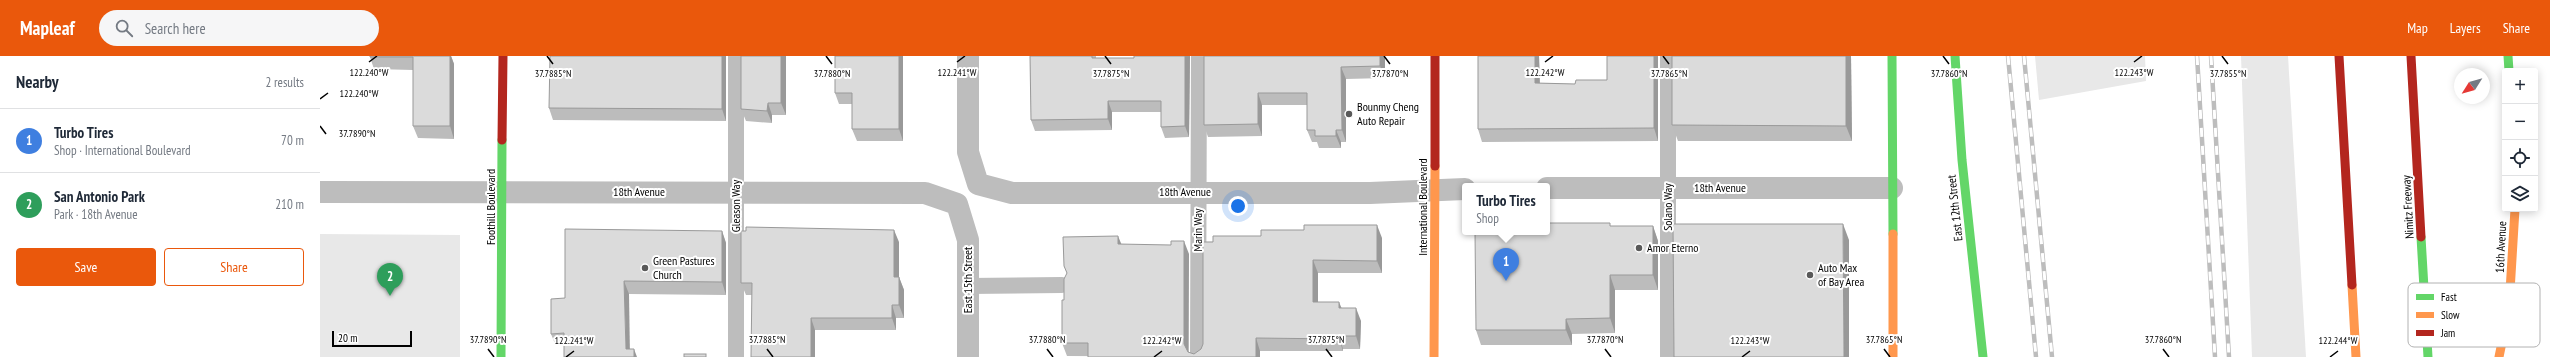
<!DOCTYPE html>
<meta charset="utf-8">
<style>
:root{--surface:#fff;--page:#f6f6f7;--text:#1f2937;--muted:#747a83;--line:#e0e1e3;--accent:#ea580c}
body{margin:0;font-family:"PT Sans Narrow",sans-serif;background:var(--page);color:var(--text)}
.controls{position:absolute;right:12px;top:12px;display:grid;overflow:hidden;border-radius:4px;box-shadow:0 2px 10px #0003}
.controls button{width:36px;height:36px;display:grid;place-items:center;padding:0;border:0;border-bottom:1px solid var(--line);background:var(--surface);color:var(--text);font:20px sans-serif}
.compass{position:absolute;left:2134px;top:12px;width:36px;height:36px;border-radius:50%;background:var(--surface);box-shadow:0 2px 10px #0003;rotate:233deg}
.scale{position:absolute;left:12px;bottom:10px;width:80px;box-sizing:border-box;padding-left:4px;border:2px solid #000;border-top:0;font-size:11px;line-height:14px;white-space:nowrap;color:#000;-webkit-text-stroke:3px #fff;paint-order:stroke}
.you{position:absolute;left:918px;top:150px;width:14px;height:14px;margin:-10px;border:3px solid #fff;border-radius:50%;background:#1a73e8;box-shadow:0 0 0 6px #1a73e833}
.badge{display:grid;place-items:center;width:26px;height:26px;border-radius:50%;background:var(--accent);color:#fff;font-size:13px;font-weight:700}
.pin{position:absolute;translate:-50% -33px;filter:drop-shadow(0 1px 2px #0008)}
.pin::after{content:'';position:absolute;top:21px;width:14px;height:12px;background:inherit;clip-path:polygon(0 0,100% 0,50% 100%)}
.popup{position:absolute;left:1142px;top:127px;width:88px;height:52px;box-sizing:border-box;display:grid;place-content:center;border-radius:4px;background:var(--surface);filter:drop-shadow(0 1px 3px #0005);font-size:13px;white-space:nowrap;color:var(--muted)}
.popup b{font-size:15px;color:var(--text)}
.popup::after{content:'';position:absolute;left:50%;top:100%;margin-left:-8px;border:8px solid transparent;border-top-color:var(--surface)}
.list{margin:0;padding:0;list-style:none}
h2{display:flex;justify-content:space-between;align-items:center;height:52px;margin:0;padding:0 16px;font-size:17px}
h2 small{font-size:13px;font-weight:400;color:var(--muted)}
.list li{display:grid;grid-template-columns:26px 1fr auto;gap:12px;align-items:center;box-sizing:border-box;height:64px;padding:0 16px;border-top:1px solid var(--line)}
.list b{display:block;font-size:15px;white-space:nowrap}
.list p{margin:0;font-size:13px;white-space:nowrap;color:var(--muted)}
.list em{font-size:13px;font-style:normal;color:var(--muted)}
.actions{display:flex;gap:8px;padding:12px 16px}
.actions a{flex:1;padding:9px 0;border:1px solid var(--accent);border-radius:4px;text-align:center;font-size:14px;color:var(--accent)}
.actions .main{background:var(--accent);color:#fff}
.icon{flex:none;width:22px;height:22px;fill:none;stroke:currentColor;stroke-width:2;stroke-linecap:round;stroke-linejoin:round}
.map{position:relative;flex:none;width:2230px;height:301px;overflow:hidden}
header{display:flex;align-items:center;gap:24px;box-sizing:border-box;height:56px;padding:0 20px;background:var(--accent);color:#fff}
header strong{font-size:19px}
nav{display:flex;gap:22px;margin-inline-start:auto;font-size:14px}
.search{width:280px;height:36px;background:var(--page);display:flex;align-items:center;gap:10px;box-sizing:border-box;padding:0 14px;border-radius:22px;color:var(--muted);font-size:15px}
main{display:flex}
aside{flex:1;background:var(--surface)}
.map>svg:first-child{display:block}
</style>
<header>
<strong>Mapleaf</strong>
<div class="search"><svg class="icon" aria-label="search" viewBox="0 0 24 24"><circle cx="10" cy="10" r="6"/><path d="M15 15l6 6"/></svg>Search here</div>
<nav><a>Map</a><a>Layers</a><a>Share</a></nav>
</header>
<main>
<aside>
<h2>Nearby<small>2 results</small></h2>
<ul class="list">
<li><span class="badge" style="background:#3f7fe0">1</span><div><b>Turbo Tires</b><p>Shop · International Boulevard</p></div><em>70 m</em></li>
<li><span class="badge" style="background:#2e9e5b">2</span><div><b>San Antonio Park</b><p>Park · 18th Avenue</p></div><em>210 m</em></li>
</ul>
<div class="actions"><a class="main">Save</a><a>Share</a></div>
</aside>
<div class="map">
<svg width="2230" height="301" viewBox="0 0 2230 301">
<rect width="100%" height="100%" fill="#fff"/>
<g fill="#e8e8e8">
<path d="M1715 0H1825L1826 25 1719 44Z"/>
<path d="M1921 0H1968L1986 301H1932Z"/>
<path d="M0 178 140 179V301H0Z"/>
</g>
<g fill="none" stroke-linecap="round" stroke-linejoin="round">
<g stroke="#bdbdbd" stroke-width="16">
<path d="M648 230 742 229"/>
<path d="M416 301V0"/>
<path d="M878 301 879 0"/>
<path d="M1348 301V0"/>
</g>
<g stroke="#bdbdbd" stroke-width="22">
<path d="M648 0V96L658 128 692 137H1050L1145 133"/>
<path d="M1227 132H1572"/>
<path d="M0 136 605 137 637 148 648 184V301"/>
</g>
<g stroke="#63d668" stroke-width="9">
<path d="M1572 0 1573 178"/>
<path d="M1635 0 1642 104 1663 301"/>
<path d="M2188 0 2189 15"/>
<path d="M2101 181 2108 301"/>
<path d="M181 301 182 84"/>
</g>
<g stroke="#ff974d" stroke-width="9">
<path d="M1573 178V301"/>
<path d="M2032 229 2036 301"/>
<path d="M1114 301 1115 110"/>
<path d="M2179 301 2189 252 2195 153"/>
</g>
<g stroke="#b3261e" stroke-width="9">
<path d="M2019 0 2032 229"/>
<path d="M2091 0 2101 181"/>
<path d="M182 84 183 0"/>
<path d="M1115 110V0"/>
</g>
<g stroke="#bdbdbd" stroke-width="4.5">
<g id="rail">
<path d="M1688 0 1716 301"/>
<path d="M1704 0 1732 301"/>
<path d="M1877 0 1895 301"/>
<path d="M1891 0 1909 301"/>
</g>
</g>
<use href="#rail" stroke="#fff" stroke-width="3" stroke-dasharray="9" stroke-linecap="butt"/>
</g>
<g fill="#bcbcbc">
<path d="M131 0 134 8V83L98 82 93 70V14L54 13 50 1Z"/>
<path d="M406 0V65L233 64 229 52Z"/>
<path d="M466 0V59H452V67L426 65 421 53Z"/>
<path d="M515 0H583V85H537L532 73V48H519L515 37Z"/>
<path d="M710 0H776V2H814V0H870L869 81 845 82 841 71V56H792V74L715 75 711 64Z"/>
<path d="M884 0H1065V22L1026 23V86H1021V92H999L997 86H992L987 74V49H942V80L888 81 884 69Z"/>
<path d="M1158 0H1219L1220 27 1255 28 1287 24 1338 0V85L1162 86 1158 73Z"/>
<path d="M1352 0H1531L1532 85H1358L1352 69Z"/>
<path d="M1291 170H1333L1338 185V234H1295V277L1252 278V289H1161L1156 274Z"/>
<path d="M402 175 406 187V239L309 238 244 290H236L231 278 245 242Z"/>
<path d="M1062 182V217H998V246L1022 252 1041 265 1040 293H1023V295H940V301L747 300 742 287 744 244 747 217 744 210 801 188 869 198V296L874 298 881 293 883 288V186Z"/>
<path d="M579 186V221L584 234V262H576V274H495L432 239H426L421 227Z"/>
</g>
<g fill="#999">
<path d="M130 0H131L134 8V83L130 70Z"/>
<path d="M402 0H406V65L402 53Z"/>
<path d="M461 0H466V59L461 47Z"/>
<path d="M579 0H583V85L579 73Z"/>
<path d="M865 0H870L869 81 865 70Z"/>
<path d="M1060 0H1065V22L1060 10Z"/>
<path d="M1215 0H1219L1220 40 1215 27Z"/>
<path d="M1334 0H1338V85L1334 72Z"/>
<path d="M1526 0H1531L1532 85 1526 70Z"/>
<path d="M1021 11 1026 23V86L1022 74Z"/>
<path d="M938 37 942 49V80L938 68Z"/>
<path d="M788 45 792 56V74L788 63Z"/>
<path d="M448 47 452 59V67L447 55Z"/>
<path d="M1016 74 1021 86V92L1016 80Z"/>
<path d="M1523 168 1529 184V301H1524Z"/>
<path d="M1057 169 1062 182V217L1057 205Z"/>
<path d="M1333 170 1338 185V234L1333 219Z"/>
<path d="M574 174 579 186V234L574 221Z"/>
<path d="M402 175 406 187V239L402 226Z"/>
<path d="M798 180 803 192 798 188Z"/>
<path d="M864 185 869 198 868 301 864 288Z"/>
<path d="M993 204 998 217V258L993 246Z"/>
<path d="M1290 219 1295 234V277L1290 262Z"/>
<path d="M579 221 584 234V262L579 249Z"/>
<path d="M304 225 309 238 310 301 306 293Z"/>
<path d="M1019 246 1024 258 1019 252Z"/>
<path d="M572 249 576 262V274L572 262Z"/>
<path d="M1036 252 1041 265 1040 293 1036 280Z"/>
<path d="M491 262 495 274V301H491Z"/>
<path d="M1246 263 1252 278V289L1246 274Z"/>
<path d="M1019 280 1023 293V295L1019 283Z"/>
<path d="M936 282 940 295V301H936Z"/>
<path d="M314 293 317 301H314Z"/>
</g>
<g fill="#dbdbdb" stroke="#999">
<path d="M50 0H130V70H93V1H50Z"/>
<path d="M230 0H402V53L229 52Z"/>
<path d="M421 0H461V47H448L447 55 421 53Z"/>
<path d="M515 0H579V73H532V37H515Z"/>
<path d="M710 0H772V2H814V0H865V70L841 71V45H788V63L711 64Z"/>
<path d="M884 0H1060V10L1021 11 1022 74H1016V80H995V74H987V37H938V68L884 69Z"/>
<path d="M1158 0H1215V27L1255 28 1256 24H1287V0H1334V72L1158 73Z"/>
<path d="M1352 0H1526V70L1352 69Z"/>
<path d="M1227 167H1290V170H1333V219H1290V262L1246 263V274H1156L1155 176H1227Z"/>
<path d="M1353 168H1523L1524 301H1354Z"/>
<path d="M984 169H1057V205L993 204V246H1019V252H1036V280H1019V283L936 282V301H768V287H742V244H744V223L747 217 744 210 743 181 798 180V188L851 189V185H864V288L868 296 874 298 881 293 883 288V186H893V180H941V174H984Z"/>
<path d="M426 171 574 174V221H579V249H572V262H491V301H431L432 227H421V175H426Z"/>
<path d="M245 173 402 175V226L304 225 306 293H314V301H244V277L231 278V243L245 242Z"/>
<rect x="364" y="298" width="22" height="3"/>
</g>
<path fill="none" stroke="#000" stroke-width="1.5" d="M227 0 233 8M506 0 512 8M785 0 791 8M1064 0 1070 8M1343 0 1349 8M1623 0 1629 8M1902 0 1908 8M49 6 57 0M637 6 645 0M1225 6 1233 0M1814 6 1822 0M0 43 8 37M0 70 6 78M168 293 174 301M447 293 453 301M727 293 733 301M1006 293 1012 301M1285 293 1291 301M1564 293 1570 301M1843 293 1849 301M246 301 254 295M834 301 842 295M1422 301 1430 295M2010 301 2018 295"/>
<g fill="#595959" stroke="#fff" stroke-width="1.5">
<circle cx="1029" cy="58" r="4"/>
<circle cx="1319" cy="192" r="4"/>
<circle cx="325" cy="212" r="4"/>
<circle cx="1490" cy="219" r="4"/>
</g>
<g text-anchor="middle" stroke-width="4" stroke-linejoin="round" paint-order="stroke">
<g font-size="12" fill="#000" stroke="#fff" text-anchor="start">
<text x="1037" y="55">Bounmy Cheng<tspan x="1037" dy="14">Auto Repair</tspan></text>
<text x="1327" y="196">Amor Eterno</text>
<text x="333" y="209">Green Pastures<tspan x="333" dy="14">Church</tspan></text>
<text x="1498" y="216">Auto Max<tspan x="1498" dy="14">of Bay Area</tspan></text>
</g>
<g font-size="12" fill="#000" stroke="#fff">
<text x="1400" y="136">18th Avenue</text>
<text x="319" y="140">18th Avenue</text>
<text x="865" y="140">18th Avenue</text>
<text transform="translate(416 150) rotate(-90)" y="4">Gleason Way</text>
<text transform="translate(171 151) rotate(-90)" y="4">Foothill Boulevard</text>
<text transform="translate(1103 151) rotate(-90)" y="4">International Boulevard</text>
<text transform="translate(1348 151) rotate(-90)" y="4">Solano Way</text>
<text transform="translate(2088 151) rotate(-93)" y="4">Nimitz Freeway</text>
<text transform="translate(1635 152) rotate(-96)" y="4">East 12th Street</text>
<text transform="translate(878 174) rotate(-90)" y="4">Marin Way</text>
<text transform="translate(2181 191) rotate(-87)" y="4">16th Avenue</text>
<text transform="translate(648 224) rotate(-90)" y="4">East 15th Street</text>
</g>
</g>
<rect x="2088" y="227" width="132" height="64" rx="6" fill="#fff" stroke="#b2b2b2" stroke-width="1"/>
<rect x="2096" y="238" width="18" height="6" fill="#63d668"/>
<rect x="2096" y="256" width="18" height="6" fill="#ff974d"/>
<rect x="2096" y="274" width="18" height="6" fill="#b3261e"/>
<g font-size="11" fill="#000">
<text x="2121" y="245">Fast</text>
<text x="2121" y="263">Slow</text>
<text x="2121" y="281">Jam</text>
</g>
<g font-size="10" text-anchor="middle" fill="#000" stroke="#fff" stroke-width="4" stroke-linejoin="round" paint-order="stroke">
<text x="637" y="20">122.241°W</text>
<text x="1814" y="20">122.243°W</text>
<text x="49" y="20">122.240°W</text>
<text x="1225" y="20">122.242°W</text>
<text x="1908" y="21">37.7855°N</text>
<text x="233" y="21">37.7885°N</text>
<text x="512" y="21">37.7880°N</text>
<text x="791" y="21">37.7875°N</text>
<text x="1070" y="21">37.7870°N</text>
<text x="1349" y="21">37.7865°N</text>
<text x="1629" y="21">37.7860°N</text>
<text x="39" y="41">122.240°W</text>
<text x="37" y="81">37.7890°N</text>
<text x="168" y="287">37.7890°N</text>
<text x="447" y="287">37.7885°N</text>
<text x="727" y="287">37.7880°N</text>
<text x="1006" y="287">37.7875°N</text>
<text x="1285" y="287">37.7870°N</text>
<text x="1564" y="287">37.7865°N</text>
<text x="1843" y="287">37.7860°N</text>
<text x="254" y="288">122.241°W</text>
<text x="842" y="288">122.242°W</text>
<text x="1430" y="288">122.243°W</text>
<text x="2018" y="288">122.244°W</text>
</g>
</svg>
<div class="controls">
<button>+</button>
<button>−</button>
<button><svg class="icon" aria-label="locate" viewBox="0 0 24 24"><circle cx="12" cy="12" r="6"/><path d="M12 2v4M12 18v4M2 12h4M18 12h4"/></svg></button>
<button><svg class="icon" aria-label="layers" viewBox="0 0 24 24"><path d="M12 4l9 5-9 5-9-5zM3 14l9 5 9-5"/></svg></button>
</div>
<svg class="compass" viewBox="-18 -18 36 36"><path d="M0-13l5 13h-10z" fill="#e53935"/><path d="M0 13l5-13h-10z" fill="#747a83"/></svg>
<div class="scale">20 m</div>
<div class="you"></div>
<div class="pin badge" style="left:1186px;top:225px;background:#3f7fe0">1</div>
<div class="popup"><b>Turbo Tires</b>Shop</div>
<div class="pin badge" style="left:70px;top:240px;background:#2e9e5b">2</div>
</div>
</main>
